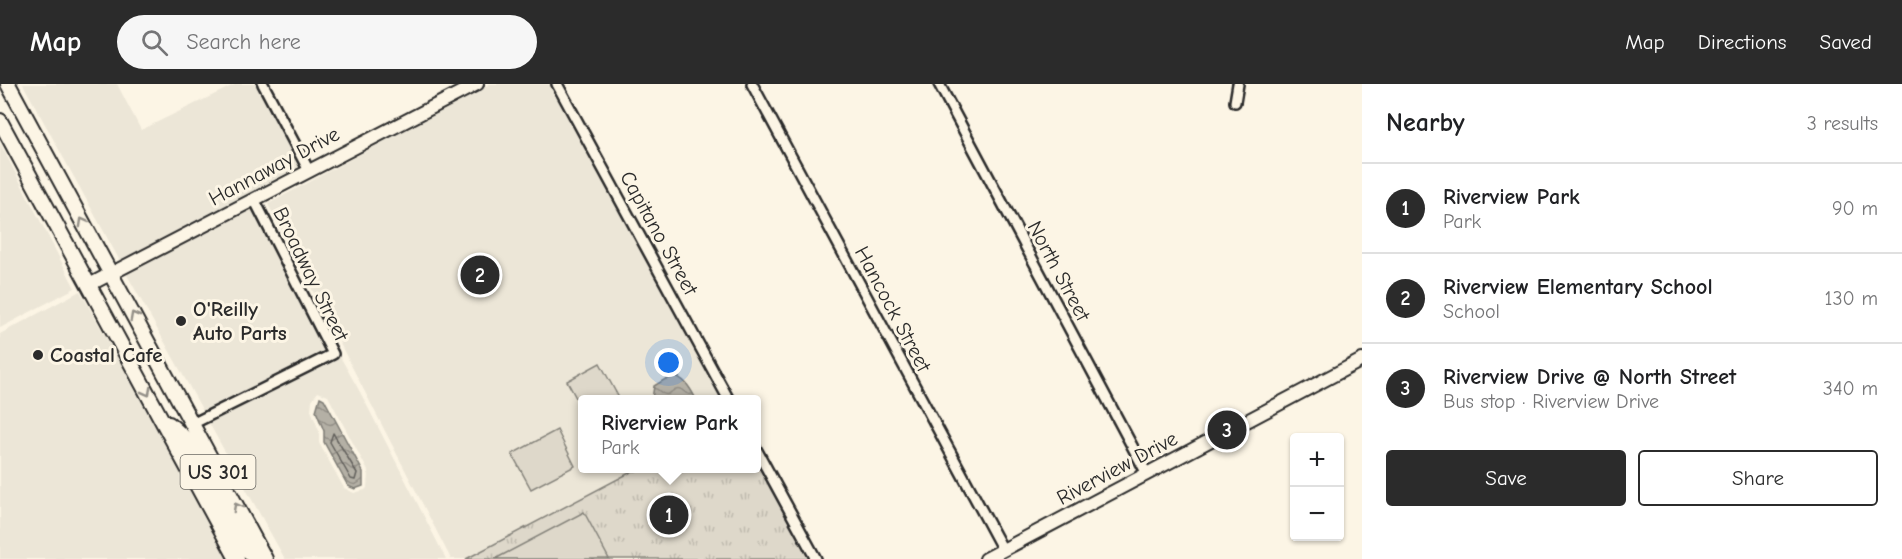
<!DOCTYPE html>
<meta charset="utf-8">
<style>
:root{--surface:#fff;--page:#f6f6f6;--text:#202124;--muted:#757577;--line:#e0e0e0;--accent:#2b2b2b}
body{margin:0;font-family:"Comic Neue",sans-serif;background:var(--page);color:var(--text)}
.controls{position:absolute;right:18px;bottom:18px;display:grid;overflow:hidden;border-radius:6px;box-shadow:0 2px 4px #0004}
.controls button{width:54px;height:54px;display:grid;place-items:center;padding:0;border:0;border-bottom:2px solid var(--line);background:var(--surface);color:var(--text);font:30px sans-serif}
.you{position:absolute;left:669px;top:279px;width:21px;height:21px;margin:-15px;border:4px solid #fff;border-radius:50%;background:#1a73e8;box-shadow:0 0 0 9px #1a73e833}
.badge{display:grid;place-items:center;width:39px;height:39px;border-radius:50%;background:var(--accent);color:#fff;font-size:20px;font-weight:700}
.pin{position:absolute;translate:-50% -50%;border:3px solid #fff;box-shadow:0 2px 6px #0006}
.popup{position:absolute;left:578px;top:311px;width:183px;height:78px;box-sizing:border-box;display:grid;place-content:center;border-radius:6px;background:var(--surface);filter:drop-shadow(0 2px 4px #0005);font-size:20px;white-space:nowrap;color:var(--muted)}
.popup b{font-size:22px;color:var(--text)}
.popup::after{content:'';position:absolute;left:50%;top:100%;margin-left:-12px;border:12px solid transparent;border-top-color:var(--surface)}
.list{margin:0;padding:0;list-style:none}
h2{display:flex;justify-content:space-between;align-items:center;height:78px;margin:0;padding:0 24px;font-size:26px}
h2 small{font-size:20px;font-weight:400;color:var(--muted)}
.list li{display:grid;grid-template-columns:39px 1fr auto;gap:18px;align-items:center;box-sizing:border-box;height:90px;padding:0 24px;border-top:2px solid var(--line)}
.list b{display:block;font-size:22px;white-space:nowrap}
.list p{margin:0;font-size:20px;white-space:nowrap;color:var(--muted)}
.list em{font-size:20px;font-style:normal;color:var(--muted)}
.actions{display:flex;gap:12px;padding:18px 24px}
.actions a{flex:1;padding:14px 0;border:2px solid var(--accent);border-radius:6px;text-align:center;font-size:21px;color:var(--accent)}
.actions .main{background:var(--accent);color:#fff}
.icon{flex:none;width:33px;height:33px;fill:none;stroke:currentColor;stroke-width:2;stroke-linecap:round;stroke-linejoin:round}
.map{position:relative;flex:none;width:1362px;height:475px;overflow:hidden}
header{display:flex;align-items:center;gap:36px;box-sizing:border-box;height:84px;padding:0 30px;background:var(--accent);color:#fff}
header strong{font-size:28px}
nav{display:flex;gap:33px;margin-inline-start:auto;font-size:21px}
.search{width:420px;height:54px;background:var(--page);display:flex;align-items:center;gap:15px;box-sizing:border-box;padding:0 21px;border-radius:33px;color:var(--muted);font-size:22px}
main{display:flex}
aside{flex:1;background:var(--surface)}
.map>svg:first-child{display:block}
</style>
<header>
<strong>Map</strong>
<div class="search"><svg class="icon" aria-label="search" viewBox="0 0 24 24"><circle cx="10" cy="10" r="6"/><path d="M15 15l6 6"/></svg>Search here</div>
<nav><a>Map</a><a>Directions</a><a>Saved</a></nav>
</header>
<main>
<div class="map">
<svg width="1362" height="475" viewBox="0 0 1362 475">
<defs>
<pattern id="park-tufts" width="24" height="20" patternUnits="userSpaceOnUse" patternTransform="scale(1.5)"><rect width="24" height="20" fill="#ded8ca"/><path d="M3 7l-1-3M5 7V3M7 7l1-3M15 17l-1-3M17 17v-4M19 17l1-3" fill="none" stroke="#bfbaae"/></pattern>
<pattern id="water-waves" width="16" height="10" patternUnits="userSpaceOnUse" patternTransform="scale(1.5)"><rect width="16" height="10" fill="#b4b0a5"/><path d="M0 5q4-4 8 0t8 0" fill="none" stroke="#938f87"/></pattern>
</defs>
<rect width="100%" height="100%" fill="#fcf5e5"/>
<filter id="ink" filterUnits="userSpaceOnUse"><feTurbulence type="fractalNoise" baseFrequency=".0167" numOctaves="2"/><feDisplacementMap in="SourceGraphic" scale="12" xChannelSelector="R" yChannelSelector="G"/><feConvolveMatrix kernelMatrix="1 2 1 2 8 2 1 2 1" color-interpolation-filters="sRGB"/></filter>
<g filter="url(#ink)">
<g fill="#ece6d7" fill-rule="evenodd">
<path d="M23 0H117L141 46 236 0H257L300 82 120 177Z"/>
<path d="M490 0H552L724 315 582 316V384L637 385 466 475H451L268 120Z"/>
<path d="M0 59 75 204 0 244Z"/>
<path d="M252 123 325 267 203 327 126 189Z"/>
<path d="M80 207 230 475H0V250Z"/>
<path d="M338 269 360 308 446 475H285L209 339 336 276ZM318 308 328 312 368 387 367 404 365 406 354 409 344 404 319 359V347L311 326 312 316Z"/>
</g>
<path fill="url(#park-tufts)" stroke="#84827a" stroke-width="1.5" d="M757 374 811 475H466L633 387 756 384Z"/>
<g fill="#ded8ca" stroke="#84827a" stroke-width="1.5">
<path d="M600 279 619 314 582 316V325L567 297Z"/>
<path d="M557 346 575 382 531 405 512 370Z"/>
<path d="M584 428 609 475H495Z"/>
</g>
<g fill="url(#water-waves)" stroke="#7d7b74" stroke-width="1.5">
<path d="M672 291C685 294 690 304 696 315H652L654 302Z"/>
<path d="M320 313 324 315 363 388V402L355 405 348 402 324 358V347L316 327Z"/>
</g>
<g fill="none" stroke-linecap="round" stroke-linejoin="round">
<path stroke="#62605c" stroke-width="1.5" d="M333 349 357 389 355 396 351 395 330 358Z"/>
<g stroke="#2b2b2b" stroke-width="14">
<g id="street">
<path d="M263 0 308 85"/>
<path d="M557 0 729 316"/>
<path d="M752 0 1003 466"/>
<path d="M939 0 1147 390"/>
<path d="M1235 18 1238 0"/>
<path d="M192 340 333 270 254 115"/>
<path d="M756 365 816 475"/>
</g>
</g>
<g stroke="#2b2b2b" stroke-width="16">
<g id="secondary">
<path d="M89 201 477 0"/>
<path d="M986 475 1362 276"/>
</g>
</g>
<g stroke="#2b2b2b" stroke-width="18">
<g id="primary">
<path d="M8 0 265 475"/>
<path d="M0 37 237 475"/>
<path d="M169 340 187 356 246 465 255 475"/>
</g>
</g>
<use href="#street" stroke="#fcf5e5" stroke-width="9"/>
<use href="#secondary" stroke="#fcf5e5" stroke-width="12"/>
<use href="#primary" stroke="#fcf5e5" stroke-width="14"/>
</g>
<defs><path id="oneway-chevron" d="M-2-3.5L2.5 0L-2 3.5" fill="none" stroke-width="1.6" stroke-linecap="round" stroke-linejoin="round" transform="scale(1.5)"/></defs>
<g stroke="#949088">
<use href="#oneway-chevron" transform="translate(83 138) rotate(-119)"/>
<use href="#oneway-chevron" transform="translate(134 232) rotate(-118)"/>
<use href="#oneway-chevron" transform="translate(147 308) rotate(62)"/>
<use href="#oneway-chevron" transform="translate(237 423) rotate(-118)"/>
</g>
</g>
<g fill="#2b2b2b" stroke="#fcf5e5" stroke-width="2">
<circle cx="181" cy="237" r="6"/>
<circle cx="38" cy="271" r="6"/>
</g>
<g text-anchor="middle" stroke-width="6" stroke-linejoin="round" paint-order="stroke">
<rect fill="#fcf5e5" stroke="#6a6863" stroke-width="1.5" x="180.5" y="371" width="75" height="34" rx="4.5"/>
<g font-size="20" font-weight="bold" fill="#2b2b2b">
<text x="218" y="395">US 301</text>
</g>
<g font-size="21" fill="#2b2b2b" stroke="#fcf5e5">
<text transform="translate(274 82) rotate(-28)" y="7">Hannaway Drive</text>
<text transform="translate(659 149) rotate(61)" y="7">Capitano Street</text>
<text transform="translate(1059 187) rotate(62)" y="7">North Street</text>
<text transform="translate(311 190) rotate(64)" y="7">Broadway Street</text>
<text transform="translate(893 225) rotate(62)" y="7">Hancock Street</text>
<text transform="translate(1117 384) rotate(-28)" y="7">Riverview Drive</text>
</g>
<g font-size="21" font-weight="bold" fill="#2b2b2b" stroke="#fcf5e5" text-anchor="start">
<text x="193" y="232">O'Reilly<tspan x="193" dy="24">Auto Parts</tspan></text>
<text x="50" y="278">Coastal Cafe</text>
</g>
</g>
</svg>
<div class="controls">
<button>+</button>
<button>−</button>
</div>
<div class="you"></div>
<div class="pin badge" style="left:669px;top:431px">1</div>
<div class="popup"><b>Riverview Park</b>Park</div>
<div class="pin badge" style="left:480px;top:191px">2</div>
<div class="pin badge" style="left:1227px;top:346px">3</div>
</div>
<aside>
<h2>Nearby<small>3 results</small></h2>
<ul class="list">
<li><span class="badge">1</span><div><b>Riverview Park</b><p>Park</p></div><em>90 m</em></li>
<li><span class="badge">2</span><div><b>Riverview Elementary School</b><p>School</p></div><em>130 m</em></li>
<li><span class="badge">3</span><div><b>Riverview Drive @ North Street</b><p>Bus stop · Riverview Drive</p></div><em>340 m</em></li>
</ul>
<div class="actions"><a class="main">Save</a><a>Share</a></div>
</aside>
</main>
